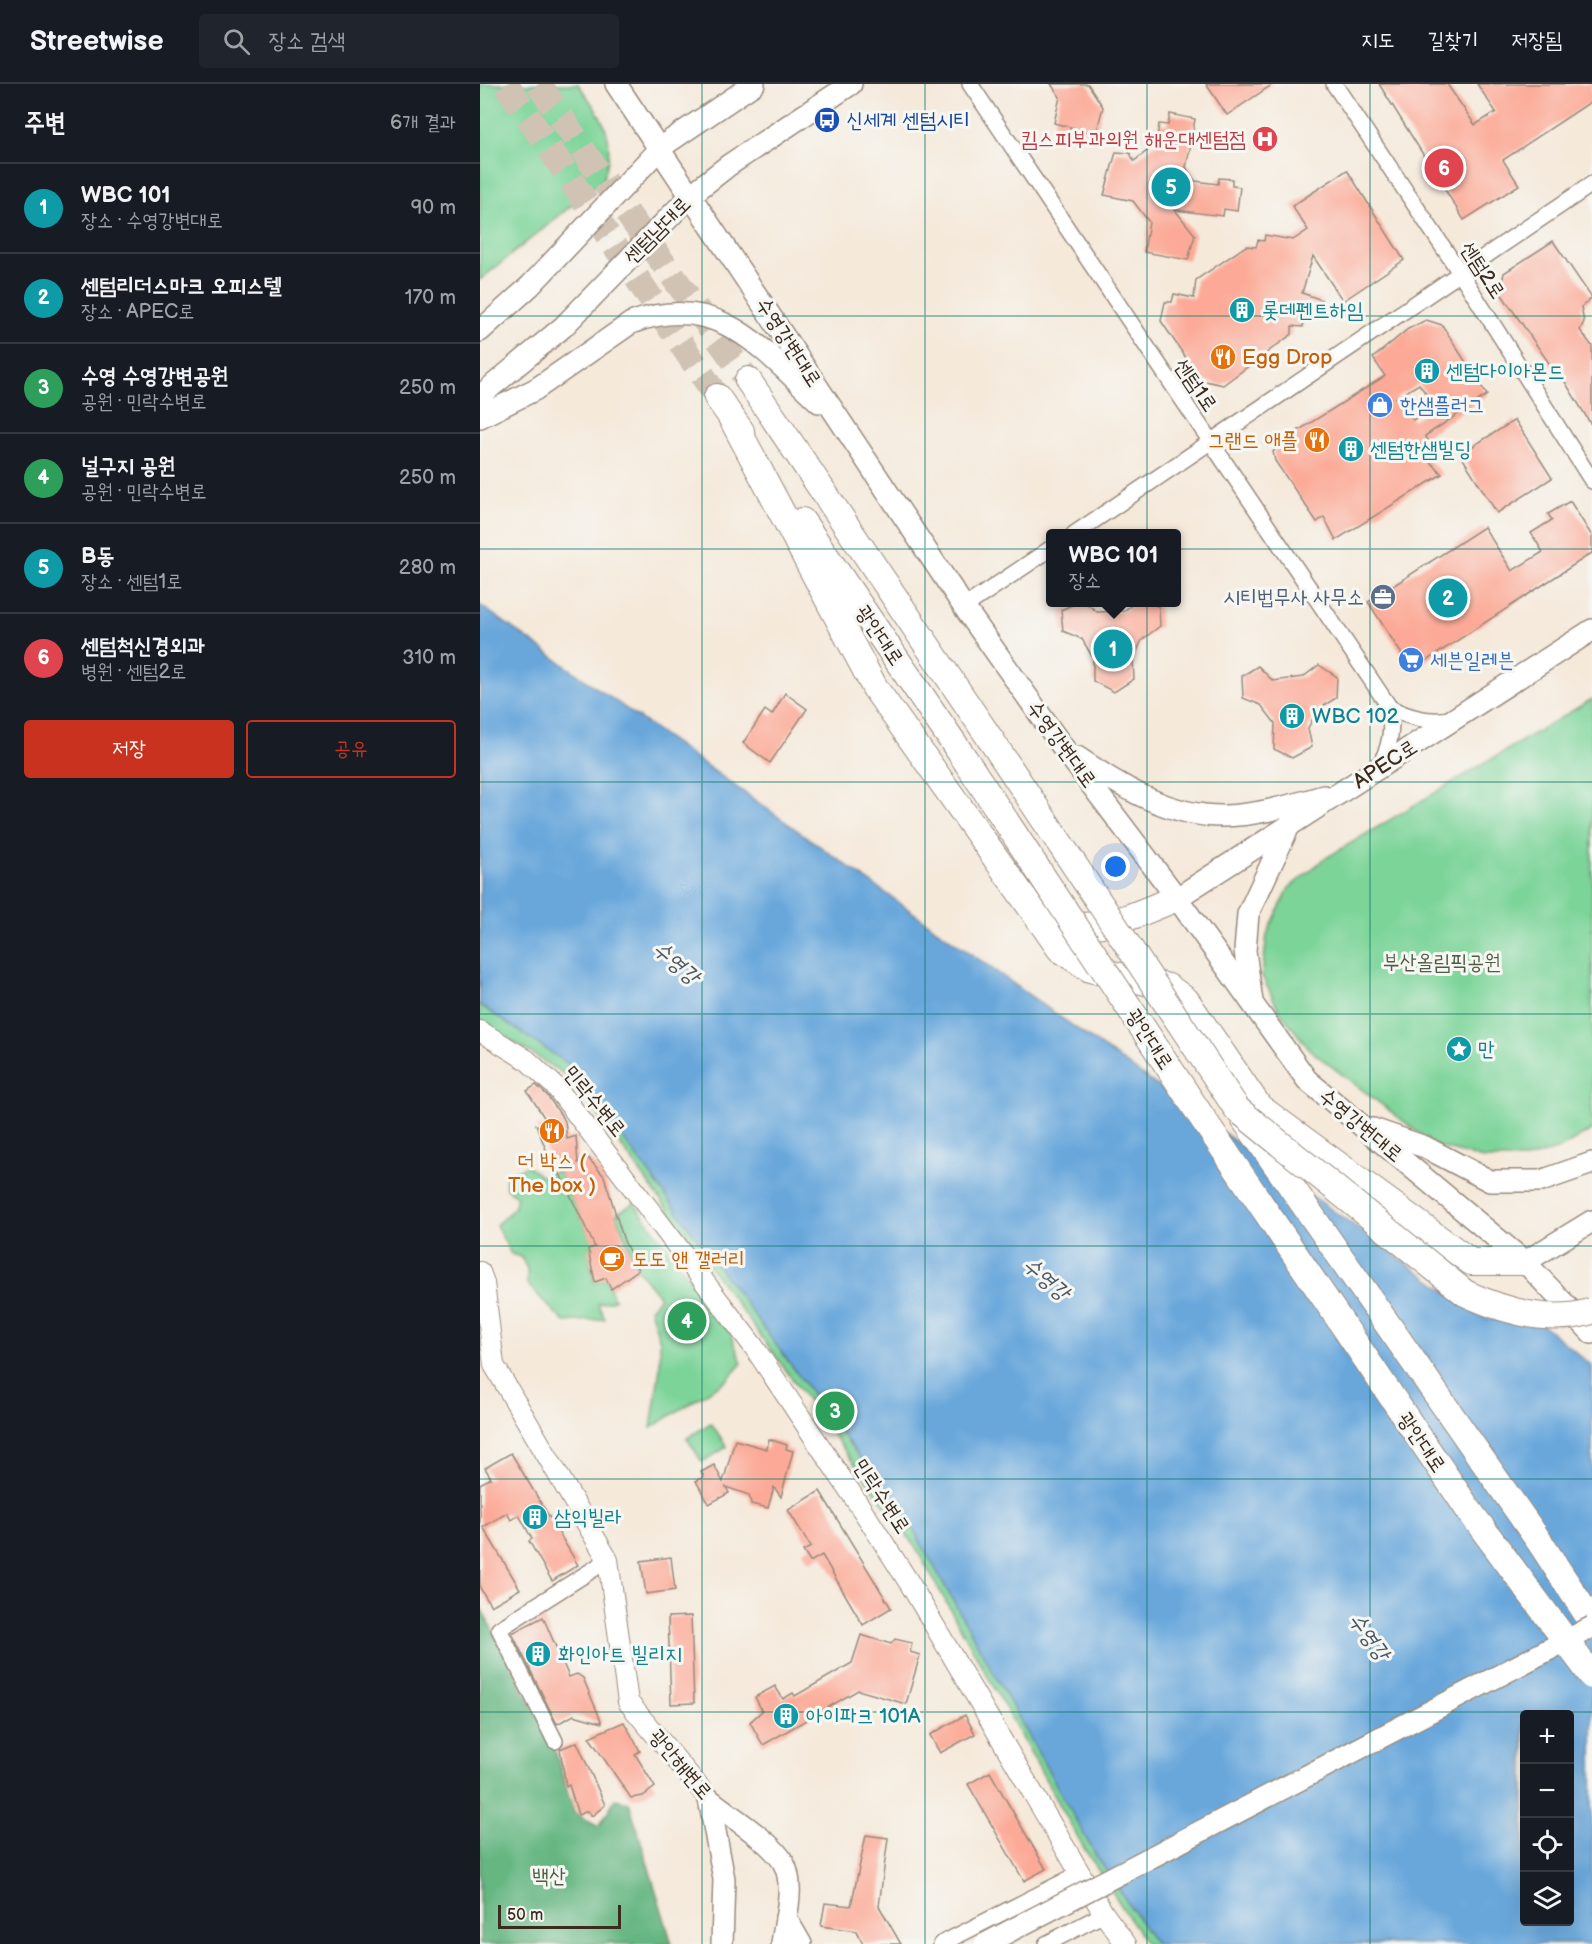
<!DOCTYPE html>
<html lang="ko">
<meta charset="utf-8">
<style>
:root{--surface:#171b24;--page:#20242c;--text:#f1f3f6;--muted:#9ea1a6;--line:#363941;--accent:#c8321e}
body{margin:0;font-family:"Balsamiq Sans","Poor Story",sans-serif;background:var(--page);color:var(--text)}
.controls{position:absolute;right:18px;bottom:18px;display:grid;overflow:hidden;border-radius:6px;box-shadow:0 6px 24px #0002}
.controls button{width:54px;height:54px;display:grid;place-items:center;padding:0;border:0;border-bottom:2px solid var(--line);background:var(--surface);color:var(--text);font:30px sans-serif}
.scale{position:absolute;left:18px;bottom:15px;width:123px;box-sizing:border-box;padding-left:6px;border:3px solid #3b2a1e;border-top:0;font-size:16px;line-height:21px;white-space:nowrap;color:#3b2a1e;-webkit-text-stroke:4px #f6f6f2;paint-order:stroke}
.you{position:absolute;left:636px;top:783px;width:21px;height:21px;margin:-15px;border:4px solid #fff;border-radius:50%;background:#1a73e8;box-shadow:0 0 0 9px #1a73e833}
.badge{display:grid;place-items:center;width:39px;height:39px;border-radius:50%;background:var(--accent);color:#fff;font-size:20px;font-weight:700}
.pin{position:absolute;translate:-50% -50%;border:3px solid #fff;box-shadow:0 2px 6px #0006}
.popup{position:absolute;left:566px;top:445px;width:135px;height:78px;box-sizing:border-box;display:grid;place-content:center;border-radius:6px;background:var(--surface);filter:drop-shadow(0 2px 4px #0005);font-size:20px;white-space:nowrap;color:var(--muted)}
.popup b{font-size:22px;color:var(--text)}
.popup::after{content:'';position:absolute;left:50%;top:100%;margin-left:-12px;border:12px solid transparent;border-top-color:var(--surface)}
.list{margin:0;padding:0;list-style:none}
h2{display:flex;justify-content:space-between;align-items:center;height:78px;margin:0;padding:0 24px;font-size:26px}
h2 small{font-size:20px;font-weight:400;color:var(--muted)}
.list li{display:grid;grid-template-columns:39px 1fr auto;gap:18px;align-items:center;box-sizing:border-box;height:90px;padding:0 24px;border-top:2px solid var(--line)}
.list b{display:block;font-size:22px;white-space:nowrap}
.list p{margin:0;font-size:20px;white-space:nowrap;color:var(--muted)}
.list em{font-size:20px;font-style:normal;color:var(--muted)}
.actions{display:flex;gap:12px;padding:18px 24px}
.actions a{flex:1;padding:14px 0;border:2px solid var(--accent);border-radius:6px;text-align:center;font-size:21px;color:var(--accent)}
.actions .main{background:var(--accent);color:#fff}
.icon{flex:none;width:33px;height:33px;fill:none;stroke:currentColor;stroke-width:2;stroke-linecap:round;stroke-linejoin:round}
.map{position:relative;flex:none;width:1112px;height:1860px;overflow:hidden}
header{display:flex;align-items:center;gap:36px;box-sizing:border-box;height:84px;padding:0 30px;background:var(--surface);border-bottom:2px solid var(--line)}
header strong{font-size:28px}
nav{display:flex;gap:33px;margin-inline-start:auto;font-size:21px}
.search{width:420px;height:54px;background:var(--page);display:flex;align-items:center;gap:15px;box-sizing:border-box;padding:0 21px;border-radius:6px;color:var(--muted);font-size:22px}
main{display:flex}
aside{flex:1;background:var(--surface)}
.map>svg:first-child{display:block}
</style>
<header>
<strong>Streetwise</strong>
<div class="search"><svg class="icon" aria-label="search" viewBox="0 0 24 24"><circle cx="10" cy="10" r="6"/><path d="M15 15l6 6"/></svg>장소 검색</div>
<nav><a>지도</a><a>길찾기</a><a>저장됨</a></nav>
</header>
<main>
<aside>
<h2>주변<small>6개 결과</small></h2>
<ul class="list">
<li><span class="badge" style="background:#0f9aa8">1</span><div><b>WBC 101</b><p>장소 · 수영강변대로</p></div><em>90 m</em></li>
<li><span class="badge" style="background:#0f9aa8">2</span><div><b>센텀리더스마크 오피스텔</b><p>장소 · APEC로</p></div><em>170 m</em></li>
<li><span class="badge" style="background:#2e9e5b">3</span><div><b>수영 수영강변공원</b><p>공원 · 민락수변로</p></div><em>250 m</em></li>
<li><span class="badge" style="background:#2e9e5b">4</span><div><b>널구지 공원</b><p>공원 · 민락수변로</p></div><em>250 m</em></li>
<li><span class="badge" style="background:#0f9aa8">5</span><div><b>B동</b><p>장소 · 센텀1로</p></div><em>280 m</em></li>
<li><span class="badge" style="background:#e0444e">6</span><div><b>센텀척신경외과</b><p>병원 · 센텀2로</p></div><em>310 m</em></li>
</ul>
<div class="actions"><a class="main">저장</a><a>공유</a></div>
</aside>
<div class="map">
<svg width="1112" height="1860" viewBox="0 0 1112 1860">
<rect width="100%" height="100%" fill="#f6f6f2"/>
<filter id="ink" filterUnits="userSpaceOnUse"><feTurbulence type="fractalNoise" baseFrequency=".0167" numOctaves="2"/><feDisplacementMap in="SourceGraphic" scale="12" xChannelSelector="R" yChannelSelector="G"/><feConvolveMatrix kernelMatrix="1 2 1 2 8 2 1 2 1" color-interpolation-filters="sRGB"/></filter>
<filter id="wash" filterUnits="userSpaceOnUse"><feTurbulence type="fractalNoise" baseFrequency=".008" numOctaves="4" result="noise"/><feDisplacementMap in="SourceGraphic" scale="24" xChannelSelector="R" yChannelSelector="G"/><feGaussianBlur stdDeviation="1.35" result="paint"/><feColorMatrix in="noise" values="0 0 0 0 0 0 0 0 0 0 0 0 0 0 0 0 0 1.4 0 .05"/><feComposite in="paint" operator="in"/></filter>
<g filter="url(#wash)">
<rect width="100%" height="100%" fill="#f5e9da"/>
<g fill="#7cd499" stroke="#5c7f5c" stroke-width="1.5">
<path d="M0 0H98C123 35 138 52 123 96L0 196Z"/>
<path d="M1112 615V1046L1079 1065 1046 1075H1003L956 1062 830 966 800 928 782 892 787 850 809 804 844 775Z"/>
<path d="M0 897 102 965 281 1202 705 1860H666L604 1764 434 1461 92 995 0 937Z"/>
<path d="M47 1082 62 1093 75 1087 79 1088 112 1156 119 1157 121 1160 109 1165 114 1198 126 1194 134 1216 118 1220 125 1235 84 1238 47 1200V1185L41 1173 31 1170 16 1141 34 1124 37 1113 26 1104V1091Z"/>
<path d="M154 1119 250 1249 262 1279 247 1296 171 1344 180 1283V1257L170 1225 180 1213 158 1186 136 1130Z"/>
<path d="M231 1339 247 1363 222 1378 207 1354Z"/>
</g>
<path fill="#65b681" stroke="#507050" stroke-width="1.5" d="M0 1522 74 1663 94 1729 119 1742 135 1715 149 1718 192 1860H133L132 1858 126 1860H0Z"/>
<path fill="#69a7db" stroke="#52687c" stroke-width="1.5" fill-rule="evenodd" d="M0 521 1004 1234 1030 1238 1044 1225 1112 1282V1860H675L615 1770 434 1447 88 980 0 921ZM1044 1630H1090V1838H1044Z"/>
<g id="blocks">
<g fill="#fcaa97" fill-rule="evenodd">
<path d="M571 0H608L623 23 616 50 574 39 580 13Z"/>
<path d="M726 0H793L747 31Z"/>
<path d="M899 0H967L995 41 1016 28 997 0H1112V17L1023 76 1039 101 984 136Z"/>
<path d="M690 30 715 35 713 47 719 48 717 60H711L706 83 715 97 738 100 739 94 752 95V102L760 103 757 127 744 125 743 132 695 126 715 151 708 176 664 168 669 138 653 117 624 111 636 68 650 69 654 77 676 60 679 40 688 41Z"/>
<path d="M867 86 924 176 863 217 833 172 822 209 842 216 840 233 833 230 832 236 824 235 823 243 812 242V250L743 301 721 296 681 237 685 218H692L694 210 714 214 716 196 766 162 776 163 778 156 784 157 785 151 813 156 828 146 812 122Z"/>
<path d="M1073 157 1112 214 1101 223 1104 238 1100 246 1112 262V342L1076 283 1073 285 1020 208 1024 189Z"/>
<path d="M946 236 962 241 1007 311 945 352 952 362 942 369 962 390 856 456 844 433 837 438 795 377 793 368 800 358 905 292 893 274 928 245ZM939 300 955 322 933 336 916 314Z"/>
<path d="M1035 336 1072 394 1017 429 980 370Z"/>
<path d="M1090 417 1112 452V469L932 586 888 518 1004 443 1032 487 1063 468 1051 449 1072 436 1068 430Z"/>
<path d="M596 519H606L617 528 644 527 654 519H672L679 523 680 542 662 556 653 576 654 595 634 608 613 597V574L602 555 583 547 581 526Z"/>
<path d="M839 581 857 593 856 614 838 625 828 644 832 663 812 674 794 665 795 639 781 621 763 614 762 592 778 582 793 597 823 593Z"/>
<path d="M305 609 327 625 290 679 263 659 285 626 292 631Z"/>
<path d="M56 1001 67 1011 85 1037 87 1055 96 1052 98 1079 108 1074 124 1092 144 1157 158 1186 131 1205 126 1194 115 1198 108 1165 115 1163 78 1086 75 1087 56 1041 71 1044 47 1007Z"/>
<path d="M289 1355 307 1361 306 1365 313 1367 301 1413 294 1403 288 1424 271 1420 269 1411 246 1403 249 1409 229 1420 216 1397 224 1393 221 1388 234 1381 243 1398 255 1356 287 1365Z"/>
<path d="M31 1369 98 1481 72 1497 49 1457 52 1455 39 1431 31 1436 27 1429 3 1443 40 1505 11 1522 0 1504V1400L11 1394 5 1384Z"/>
<path d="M340 1407 411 1524 383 1541 342 1471 330 1478 323 1467 331 1463 308 1426Z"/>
<path d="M191 1473 195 1506 166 1510 161 1477Z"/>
<path d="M211 1532 214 1619 191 1620 188 1533Z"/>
<path d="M63 1533 89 1593 97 1590 103 1594 122 1639 94 1631 77 1640 32 1549Z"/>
<path d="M381 1551 411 1560 415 1555 432 1559 430 1568 440 1571 426 1620 378 1606 283 1661 270 1638 282 1627 275 1613 295 1602 303 1615 313 1609 315 1612 372 1579Z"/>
<path d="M485 1631 495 1650 460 1669 450 1651Z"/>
<path d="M144 1638 160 1667 155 1670 175 1703 163 1712 151 1714 109 1653Z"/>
<path d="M97 1658 125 1721 112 1732 108 1727 98 1731 89 1701 86 1702 80 1665Z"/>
<path d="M510 1688 566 1785 544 1797 488 1700Z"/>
<path d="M386 1751 408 1754 399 1822 421 1860H383L376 1847 341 1842 345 1819 371 1822Z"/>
</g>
</g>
</g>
<g filter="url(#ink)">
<use href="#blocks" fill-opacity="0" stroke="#988a7c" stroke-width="1.5"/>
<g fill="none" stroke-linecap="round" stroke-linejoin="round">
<g stroke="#d0c3b4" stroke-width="26" stroke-dasharray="26 13" stroke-linecap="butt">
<path d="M26 0 237 313"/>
<path d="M59 0 123 96 268 296"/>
</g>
<g stroke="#988a7c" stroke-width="18">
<g id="minor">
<path d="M490 0 910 624C912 647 911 662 899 682"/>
<path d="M854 0 981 190 1112 397"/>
<path d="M594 450 1112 100"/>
<path d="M484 523 570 465"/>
<path d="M910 624C929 633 948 639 970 635"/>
<path d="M75 1657 19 1545 128 1476"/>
<path d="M461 1860 601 1789"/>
<path d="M566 1860 624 1830"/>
</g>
</g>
<g stroke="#988a7c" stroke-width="22">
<g id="tertiary">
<path d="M0 947 47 976 76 1003 274 1263 383 1427 430 1500 624 1830 646 1860"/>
<path d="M0 1188 4 1199 14 1281 128 1476 148 1618 229 1715"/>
</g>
</g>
<g stroke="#988a7c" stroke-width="24">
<g id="secondary">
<path d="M136 0 484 523 582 662 697 814 827 996 1045 1178 1112 1249"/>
<path d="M0 247 50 202 181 63 274 0"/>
<path d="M0 312 83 243 212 110 249 81 371 0"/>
<path d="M0 333 56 305 151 239C238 206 281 264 339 318"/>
<path d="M597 673C641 703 690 733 745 732 779 731 811 721 844 712"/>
<path d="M697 814 1112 546"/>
<path d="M772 918 765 867 768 830 809 742"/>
<path d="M893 1045 945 1063 1010 1097H1061L1112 1079"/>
<path d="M1045 1178 1112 1137"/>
<path d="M229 1715C247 1730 292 1758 303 1778 316 1800 305 1836 302 1860"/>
<path d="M229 1715 244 1795 242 1860"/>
<path d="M306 1834 321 1860"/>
</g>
</g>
<g stroke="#988a7c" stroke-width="28">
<g id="trunk">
<path d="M268 296 511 656"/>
<path d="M237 313 261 347"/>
<path d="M251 333 395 604 559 835C615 852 645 835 697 814"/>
<path d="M322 437 486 677"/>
<path d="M559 835 580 865 610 885 688 903 706 916 779 1023 991 1178H1045"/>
<path d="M764 1035 1059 1457 1112 1538"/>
</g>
</g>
<use href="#minor" stroke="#fff" stroke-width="15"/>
<use href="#tertiary" stroke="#fff" stroke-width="20"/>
<use href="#secondary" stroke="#fff" stroke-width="21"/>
<use href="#trunk" stroke="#fff" stroke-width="26"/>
<g stroke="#988a7c" stroke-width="24" stroke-linecap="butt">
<path id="secondary-bridge" d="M505 1860 1112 1543"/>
</g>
<g stroke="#988a7c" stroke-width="28" stroke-linecap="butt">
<g id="trunk-bridge">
<path d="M511 656 757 1025 985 1209C1024 1227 1070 1241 1112 1227"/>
<path d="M486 677 721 1032 988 1425 1112 1592"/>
</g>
</g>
<use href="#secondary-bridge" stroke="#fff" stroke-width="21"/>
<use href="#trunk-bridge" stroke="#fff" stroke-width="26"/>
</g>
</g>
<path fill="none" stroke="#0f766e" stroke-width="1.5" stroke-opacity="0.55" d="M222 0V1860M445 0V1860M667 0V1860M890 0V1860M0 232H1112M0 465H1112M0 698H1112M0 930H1112M0 1162H1112M0 1395H1112M0 1628H1112"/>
<defs>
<g id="bus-disc" transform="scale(1.35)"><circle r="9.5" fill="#1a4fb4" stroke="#f6f6f2"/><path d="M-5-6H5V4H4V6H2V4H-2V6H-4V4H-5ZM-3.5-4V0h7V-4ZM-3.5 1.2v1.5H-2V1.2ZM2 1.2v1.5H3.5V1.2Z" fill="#fff"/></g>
<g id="hospital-disc" transform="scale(1.35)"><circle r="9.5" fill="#e0444e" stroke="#f6f6f2"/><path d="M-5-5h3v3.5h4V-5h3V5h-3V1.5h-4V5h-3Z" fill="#fff"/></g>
<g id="building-disc" transform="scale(1.35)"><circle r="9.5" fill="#0f9aa8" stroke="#f6f6f2"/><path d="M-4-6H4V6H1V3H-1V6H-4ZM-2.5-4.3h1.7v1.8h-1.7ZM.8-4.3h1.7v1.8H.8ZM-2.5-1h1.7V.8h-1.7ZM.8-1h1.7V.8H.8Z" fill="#fff"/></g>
<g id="restaurant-disc" transform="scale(1.35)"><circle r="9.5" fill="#e8710a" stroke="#f6f6f2"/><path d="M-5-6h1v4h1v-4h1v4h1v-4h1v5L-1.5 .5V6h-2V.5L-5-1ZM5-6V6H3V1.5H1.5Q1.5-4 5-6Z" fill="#fff"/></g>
<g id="shop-disc" transform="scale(1.35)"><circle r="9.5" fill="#3f7fe0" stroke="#f6f6f2"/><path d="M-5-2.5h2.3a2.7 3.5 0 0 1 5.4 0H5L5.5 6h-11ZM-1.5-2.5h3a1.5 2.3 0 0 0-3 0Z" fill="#fff"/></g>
<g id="office-disc" transform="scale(1.35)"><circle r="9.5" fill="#5c6f8a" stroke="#f6f6f2"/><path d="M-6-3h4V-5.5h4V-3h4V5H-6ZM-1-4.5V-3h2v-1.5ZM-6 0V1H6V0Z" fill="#fff"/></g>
<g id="supermarket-disc" transform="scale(1.35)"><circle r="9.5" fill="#3f7fe0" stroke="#f6f6f2"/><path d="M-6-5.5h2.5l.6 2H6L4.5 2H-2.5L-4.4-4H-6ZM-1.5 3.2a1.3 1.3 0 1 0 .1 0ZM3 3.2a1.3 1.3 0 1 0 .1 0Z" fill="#fff"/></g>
<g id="sight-disc" transform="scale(1.35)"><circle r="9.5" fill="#0f9aa8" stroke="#f6f6f2"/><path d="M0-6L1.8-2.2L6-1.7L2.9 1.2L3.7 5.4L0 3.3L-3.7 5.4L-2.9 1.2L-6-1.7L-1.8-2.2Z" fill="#fff"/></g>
<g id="cafe-disc" transform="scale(1.35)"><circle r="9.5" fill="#e8710a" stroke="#f6f6f2"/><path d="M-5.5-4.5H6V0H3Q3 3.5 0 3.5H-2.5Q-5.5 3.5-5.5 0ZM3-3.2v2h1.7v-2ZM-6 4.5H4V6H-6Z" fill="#fff"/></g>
</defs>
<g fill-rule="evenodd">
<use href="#bus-disc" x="347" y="36"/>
<use href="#hospital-disc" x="785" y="55"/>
<use href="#building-disc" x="762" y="226"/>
<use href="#restaurant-disc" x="743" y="273"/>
<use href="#building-disc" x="947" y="287"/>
<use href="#shop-disc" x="900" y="321"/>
<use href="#restaurant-disc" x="837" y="356"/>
<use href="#building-disc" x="871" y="365"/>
<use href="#office-disc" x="903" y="513"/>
<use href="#supermarket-disc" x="931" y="576"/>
<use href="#building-disc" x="812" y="632"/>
<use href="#sight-disc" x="979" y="965"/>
<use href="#restaurant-disc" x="72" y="1047"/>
<use href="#cafe-disc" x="132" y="1175"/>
<use href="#building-disc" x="55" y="1433"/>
<use href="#building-disc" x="58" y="1570"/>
<use href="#building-disc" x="306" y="1632"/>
</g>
<g text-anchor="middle" stroke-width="6" stroke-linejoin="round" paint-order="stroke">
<g font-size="21" fill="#164399" stroke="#f6f6f2" text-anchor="start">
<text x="366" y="43">신세계 센텀시티</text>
</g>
<g font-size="21" fill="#be3a42" stroke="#f6f6f2" text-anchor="end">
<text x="766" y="62">킴스피부과의원 해운대센텀점</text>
</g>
<g font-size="21" fill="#3b2a1e" stroke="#f6f6f2">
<text transform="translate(177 146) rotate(-45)" y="7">센텀남대로</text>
<text transform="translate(1003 186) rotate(57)" y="7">센텀2로</text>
<text transform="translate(309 258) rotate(57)" y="7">수영강변대로</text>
<text transform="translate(716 301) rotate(56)" y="7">센텀1로</text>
<text transform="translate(400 551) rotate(56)" y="7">광안대로</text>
<text transform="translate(582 660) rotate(54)" y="7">수영강변대로</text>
<text transform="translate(905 680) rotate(-33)" y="7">APEC로</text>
<text transform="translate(670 955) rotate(57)" y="7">광안대로</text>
<text transform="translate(115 1017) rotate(51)" y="7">민락수변로</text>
<text transform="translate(881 1041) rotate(40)" y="7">수영강변대로</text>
<text transform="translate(942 1358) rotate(56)" y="7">광안대로</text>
<text transform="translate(402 1412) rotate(57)" y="7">민락수변로</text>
<text transform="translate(201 1680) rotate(50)" y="7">광안해변로</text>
</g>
<g font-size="21" fill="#0d838f" stroke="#f6f6f2" text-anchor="start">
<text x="782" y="233">롯데펜트하임</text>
<text x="966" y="294">센텀다이아몬드</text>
<text x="890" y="372">센텀한샘빌딩</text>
<text x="832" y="639">WBC 102</text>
<text x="998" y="972">만</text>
<text x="74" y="1440">삼익빌라</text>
<text x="78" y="1577">화인아트 빌리지</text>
<text x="326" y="1639">아이파크 101A</text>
</g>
<g font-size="21" fill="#c56008" stroke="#f6f6f2" text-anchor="start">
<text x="762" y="280">Egg Drop</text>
<text x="818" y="363" text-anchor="end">그랜드 애플</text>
<text x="72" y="1084" text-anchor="middle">더 박스 (<tspan x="72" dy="24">The box )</tspan></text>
<text x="152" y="1182">도도 앤 갤러리</text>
</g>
<g font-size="21" fill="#366cbe" stroke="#f6f6f2" text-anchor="start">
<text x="920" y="328">한샘플러그</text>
<text x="950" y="583">세븐일레븐</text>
</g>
<g font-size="21" fill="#4e5e75" stroke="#f6f6f2" text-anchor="end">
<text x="884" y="520">시티법무사 사무소</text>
</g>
<g font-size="21" fill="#4e5d43" stroke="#f6f6f2">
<text x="962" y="885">부산올림픽공원</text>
<text x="69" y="1799">백산</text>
</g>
<g font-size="22" font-style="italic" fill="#4b5660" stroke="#f6f6f2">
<text transform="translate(197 878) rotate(41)" y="8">수영강</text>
<text transform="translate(567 1194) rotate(41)" y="8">수영강</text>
<text transform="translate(890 1552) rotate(54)" y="8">수영강</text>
</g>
</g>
</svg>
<div class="controls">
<button>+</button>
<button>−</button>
<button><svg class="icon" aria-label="locate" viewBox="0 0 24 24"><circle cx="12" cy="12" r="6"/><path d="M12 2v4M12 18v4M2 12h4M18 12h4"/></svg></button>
<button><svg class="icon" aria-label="layers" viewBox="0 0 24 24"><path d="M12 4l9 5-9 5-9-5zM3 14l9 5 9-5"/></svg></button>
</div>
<div class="scale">50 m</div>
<div class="you"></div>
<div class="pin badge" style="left:633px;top:565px;background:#0f9aa8">1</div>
<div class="popup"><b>WBC 101</b>장소</div>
<div class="pin badge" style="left:968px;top:514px;background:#0f9aa8">2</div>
<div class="pin badge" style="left:355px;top:1327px;background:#2e9e5b">3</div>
<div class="pin badge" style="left:207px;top:1237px;background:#2e9e5b">4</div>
<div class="pin badge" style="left:691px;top:103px;background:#0f9aa8">5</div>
<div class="pin badge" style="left:964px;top:84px;background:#e0444e">6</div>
</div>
</main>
